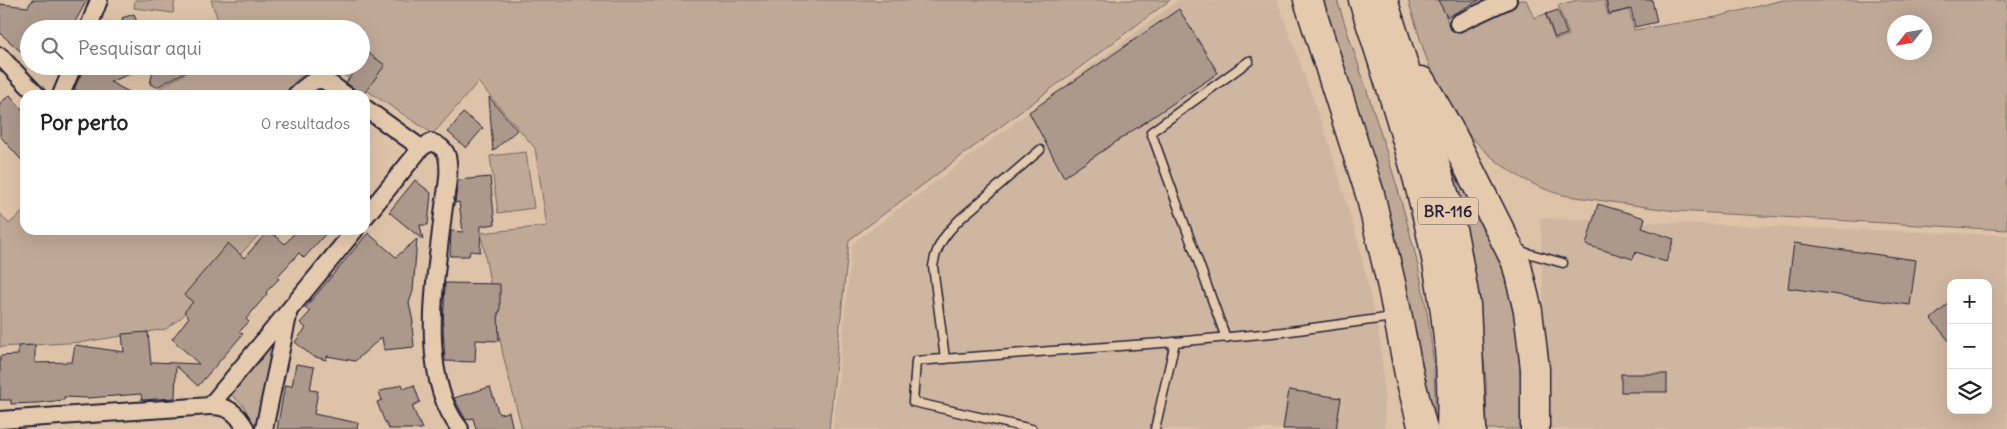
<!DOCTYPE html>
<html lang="pt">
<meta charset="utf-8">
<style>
:root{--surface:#fff;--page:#f6f6f6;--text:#222;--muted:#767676;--line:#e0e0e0}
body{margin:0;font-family:Delius,sans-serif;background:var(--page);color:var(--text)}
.controls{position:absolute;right:15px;bottom:15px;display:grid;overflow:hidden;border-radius:10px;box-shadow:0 5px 20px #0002}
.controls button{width:45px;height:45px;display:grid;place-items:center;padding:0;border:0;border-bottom:1px solid var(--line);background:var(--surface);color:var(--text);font:25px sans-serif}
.compass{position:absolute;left:1887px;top:15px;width:45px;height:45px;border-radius:50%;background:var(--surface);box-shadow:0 5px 20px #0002;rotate:239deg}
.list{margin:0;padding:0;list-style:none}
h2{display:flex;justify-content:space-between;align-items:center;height:65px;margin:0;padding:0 20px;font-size:21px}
h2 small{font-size:16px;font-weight:400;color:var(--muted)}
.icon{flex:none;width:28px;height:28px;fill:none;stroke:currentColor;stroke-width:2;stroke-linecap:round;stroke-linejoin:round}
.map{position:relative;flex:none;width:2007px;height:429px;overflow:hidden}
.search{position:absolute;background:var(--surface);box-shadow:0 5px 20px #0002;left:20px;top:20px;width:350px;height:55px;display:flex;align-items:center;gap:12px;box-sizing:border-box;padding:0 18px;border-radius:28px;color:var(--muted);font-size:19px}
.panel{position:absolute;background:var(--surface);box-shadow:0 5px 20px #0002;left:20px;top:90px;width:350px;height:145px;border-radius:15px}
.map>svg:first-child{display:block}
</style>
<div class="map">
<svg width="2007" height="429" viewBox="0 0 2007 429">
<rect width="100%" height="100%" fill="#dec3a8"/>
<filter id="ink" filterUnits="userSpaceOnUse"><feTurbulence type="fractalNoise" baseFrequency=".02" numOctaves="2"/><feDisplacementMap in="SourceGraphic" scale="10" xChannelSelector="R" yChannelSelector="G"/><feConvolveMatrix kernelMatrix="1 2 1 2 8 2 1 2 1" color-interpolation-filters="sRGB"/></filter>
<g filter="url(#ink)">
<g fill="#cfb6a0" fill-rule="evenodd">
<path d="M1179 0H1277L1329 143 1360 249 1380 340 1384 381 1385 429H833L852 244Z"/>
<path d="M1540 218 2007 235V429H1549ZM1951 283H1988V410H1951Z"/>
</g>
<g fill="#bfa996" stroke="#706668" fill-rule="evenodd">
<path d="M135 0H175L173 13 134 8Z"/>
<path d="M211 0H1170L849 240 829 429H522L503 355 481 233 547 226 535 148 478 82 433 134 342 74 324 66H361V29H221Z"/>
<path d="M1319 0H1337C1364 83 1393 165 1414 249 1428 308 1438 369 1434 429Z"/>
<path d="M1408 0H1442L1449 28 1520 0H1526L1534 18 1545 14 1555 40 1569 35 1558 5 1578 0H1604L1608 15 1629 10 1634 30 1716 17 1783 0H2007V230L1675 211 1562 195C1506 179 1457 134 1435 80 1424 55 1417 27 1408 0ZM1894 22H1924V52H1894Z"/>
<path d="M198 66H318L300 77 282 95H148Z"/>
<path d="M1438 128 1501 256 1512 299 1520 366 1523 429H1487L1486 379 1479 318Z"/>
<path d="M526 152 534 208 498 213 490 156Z"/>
<path d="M25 210V230H263L183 316 166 329 84 342 0 347V213L9 224Z"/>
<path d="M281 332 258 429H256L243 405 228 392Z"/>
</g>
<g fill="#ad988c" stroke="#22223b">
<path d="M32 0H87L71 29H29V59L0 33V4L28 7Z"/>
<path d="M1438 0H1480L1447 17Z"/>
<path d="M1606 0H1652L1657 22 1635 27 1631 9 1609 14Z"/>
<path d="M1179 9 1218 73 1064 177 1029 112Z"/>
<path d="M1558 10 1567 34 1555 38 1546 14Z"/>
<path d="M134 14 138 25 126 29 122 18Z"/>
<path d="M368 53 385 65 363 95 346 83 358 66H361V62Z"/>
<path d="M85 66H148V67L110 82 135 95H85L74 89Z"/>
<path d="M154 66H196L157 87 150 84Z"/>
<path d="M10 95 25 113V164L0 136V103Z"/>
<path d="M489 97 517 130 493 151Z"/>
<path d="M463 113 483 128 466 148 448 132Z"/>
<path d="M490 177 495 224 481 226 480 252 470 251 469 256H450L451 231 463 232 459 202 455 203 458 180Z"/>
<path d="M415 180 431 193 428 225H420L423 240 389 212Z"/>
<path d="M1598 204 1645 218 1642 228 1674 239 1666 262 1636 252 1633 259 1586 245Z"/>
<path d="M269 230 285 244 297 230H329L304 258 299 253 277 277 279 279 266 292 267 294 246 319 249 322 239 332 243 334 198 386 176 366 175 398 142 400 141 394 88 398 64 397V400L37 403 11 404V400H0V356L18 355V346L35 345V363L72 362 75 345 124 352 122 334 148 332 151 365 153 362 199 364 172 339 189 317 184 312 193 302 184 295 228 243 244 258Z"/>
<path d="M368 233 396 257 417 239 413 291 409 303 413 322 412 326 414 347 384 350 382 337 355 361 327 356 326 360 312 356 295 342 306 328 300 323 310 312 305 308Z"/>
<path d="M1794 243 1916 260 1910 305 1788 288Z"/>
<path d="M445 283 500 284V312H498L499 341 476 340 475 362 445 361 443 328Z"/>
<path d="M1951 302V343L1931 319Z"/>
<path d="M296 364 314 367 310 390 318 391 314 414 358 423 357 429H277L285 385 292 386Z"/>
<rect x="1621" y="374" width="46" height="18"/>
<path d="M402 384 404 389 414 385 420 402 412 406 422 429H389L384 420 377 402 382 400 379 392Z"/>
<path d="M490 387 499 414 509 412 513 429H476L473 418 466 420 456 402 454 398Z"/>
<path d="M1289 390 1341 398 1336 429H1283Z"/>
</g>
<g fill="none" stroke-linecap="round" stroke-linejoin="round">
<g stroke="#22223b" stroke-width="11">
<g id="service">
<path d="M1517 250 1563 263"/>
<path d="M1226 338 1151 132 1249 61"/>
<path d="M945 359 933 266C936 246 946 233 960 219L1040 150"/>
<path d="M1032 429 913 402 916 361 1175 342 1283 332 1393 317"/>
<path d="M1155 429 1175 342"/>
</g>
</g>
<g stroke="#22223b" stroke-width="20">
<g id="minor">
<path d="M1458 23 1508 0"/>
<path d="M88 29 99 0"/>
<path d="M0 56 37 95"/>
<path d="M61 95 73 66"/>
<path d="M296 95C320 73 321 77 346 95"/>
<path d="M365 108 421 148"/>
<path d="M365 217 421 148 431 142C438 144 445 149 447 156 451 174 445 196 443 214 436 278 417 374 460 429"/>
<path d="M210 406C229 406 237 413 246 429"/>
<path d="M0 420 210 406 355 230"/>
<path d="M264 429 288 316"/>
</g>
</g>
<g stroke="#22223b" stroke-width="31">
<g id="motorway">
<path d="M1308 0 1370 194 1392 287 1409 374 1423 429"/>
<path d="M1363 0C1407 138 1457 282 1451 429"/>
<path d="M1383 0 1434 160 1446 200 1455 243 1466 305 1472 429"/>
<path d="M1421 81 1451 133 1516 262 1528 311 1535 369V429"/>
</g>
</g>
<use href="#service" stroke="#e6caad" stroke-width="8"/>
<use href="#minor" stroke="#e6caad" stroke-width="16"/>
<use href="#motorway" stroke="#e6caad" stroke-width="28"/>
</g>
</g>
<g text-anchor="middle" stroke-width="5" stroke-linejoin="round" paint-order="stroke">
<rect fill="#e6caad" stroke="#5d545d" stroke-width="1" x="1418" y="197.5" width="60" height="27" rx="4"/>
<g font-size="16" font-weight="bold" fill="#22223b">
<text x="1448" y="217">BR-116</text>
</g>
</g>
</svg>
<div class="controls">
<button>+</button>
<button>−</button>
<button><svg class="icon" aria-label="layers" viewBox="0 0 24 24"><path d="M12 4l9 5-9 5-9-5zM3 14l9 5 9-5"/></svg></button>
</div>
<svg class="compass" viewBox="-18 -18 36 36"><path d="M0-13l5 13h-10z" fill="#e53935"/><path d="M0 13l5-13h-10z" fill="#767676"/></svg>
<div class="search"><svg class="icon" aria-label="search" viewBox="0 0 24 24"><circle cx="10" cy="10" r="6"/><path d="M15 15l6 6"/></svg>Pesquisar aqui</div>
<section class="panel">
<h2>Por perto<small>0 resultados</small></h2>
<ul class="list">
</ul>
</section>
</div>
